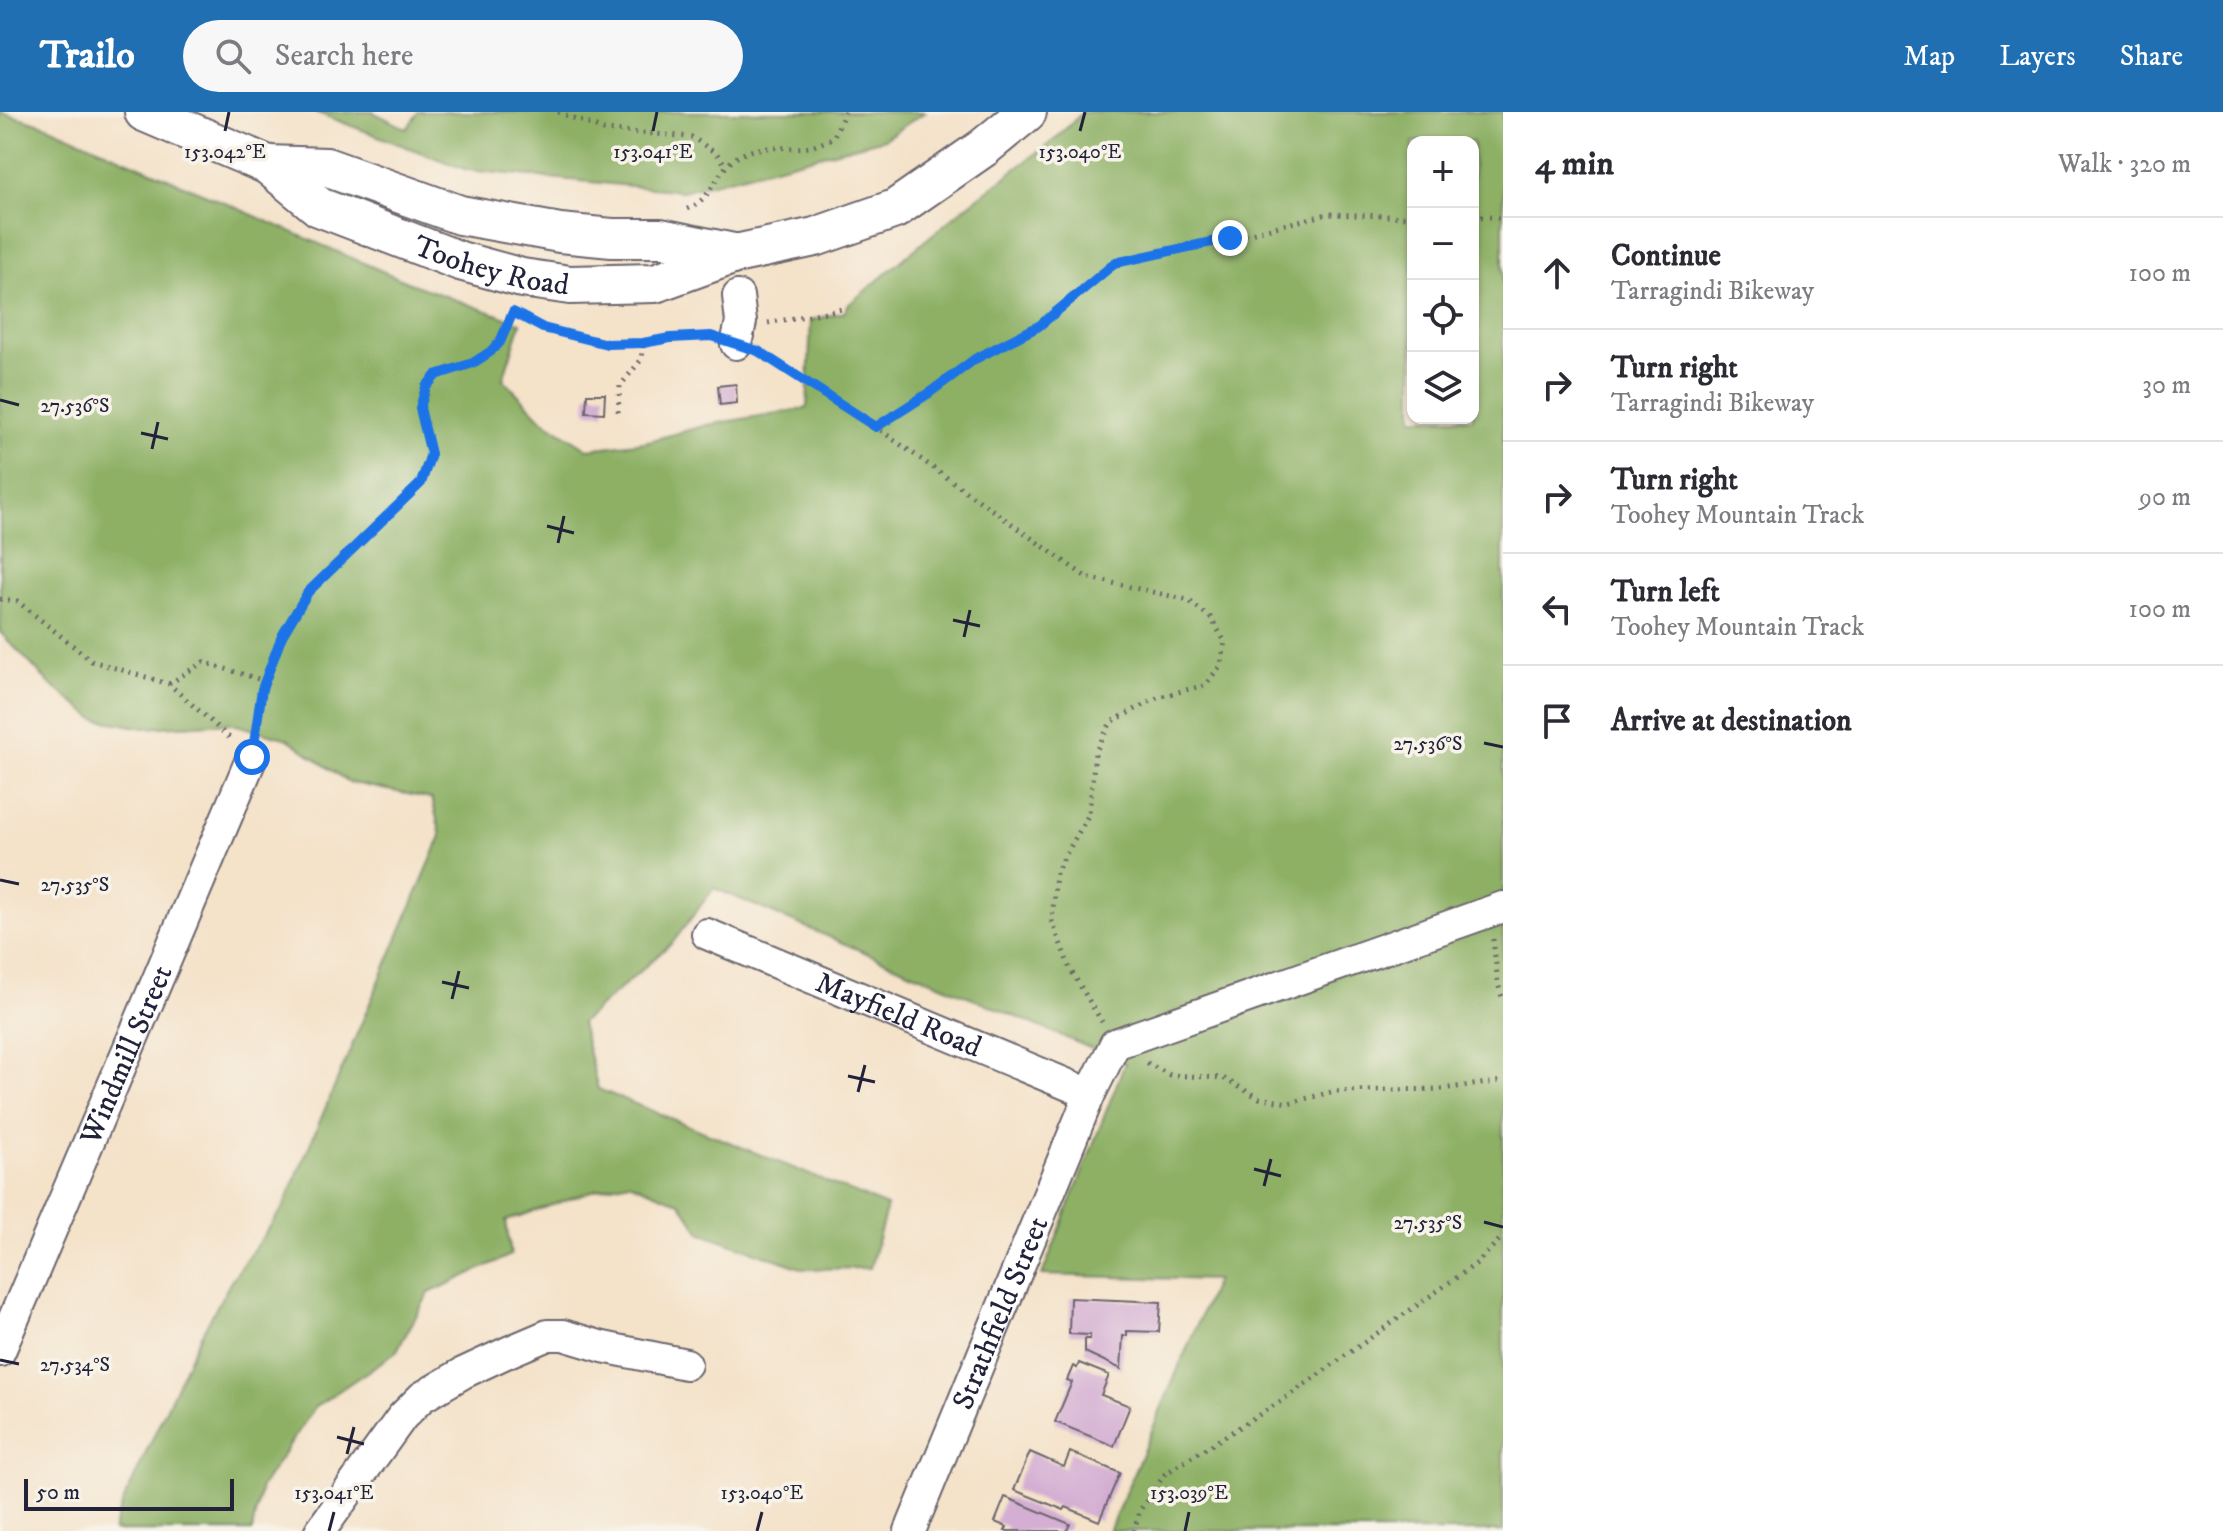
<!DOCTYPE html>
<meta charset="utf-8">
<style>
:root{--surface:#fff;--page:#f7f7f7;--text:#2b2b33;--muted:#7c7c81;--line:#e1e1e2;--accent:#1f6fb2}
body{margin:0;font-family:"IM FELL DW Pica",serif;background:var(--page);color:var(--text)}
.controls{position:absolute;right:24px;top:24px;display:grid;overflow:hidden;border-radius:16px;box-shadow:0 2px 6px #0004}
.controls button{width:72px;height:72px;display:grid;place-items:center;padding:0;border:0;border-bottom:2px solid var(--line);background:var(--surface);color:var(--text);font:40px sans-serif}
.scale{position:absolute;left:24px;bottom:20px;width:210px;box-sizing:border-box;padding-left:8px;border:4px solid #22223b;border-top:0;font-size:22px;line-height:28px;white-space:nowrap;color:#22223b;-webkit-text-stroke:6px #f7f3e8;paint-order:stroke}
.stop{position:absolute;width:24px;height:24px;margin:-18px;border:6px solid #1a73e8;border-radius:50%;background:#fff}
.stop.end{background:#1a73e8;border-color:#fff;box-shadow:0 2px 8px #0008}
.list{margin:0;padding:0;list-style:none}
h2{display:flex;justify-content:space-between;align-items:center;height:104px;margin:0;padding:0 32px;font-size:34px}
h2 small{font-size:26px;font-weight:400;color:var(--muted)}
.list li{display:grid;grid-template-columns:52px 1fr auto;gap:24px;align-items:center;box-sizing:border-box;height:112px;padding:0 32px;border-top:2px solid var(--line)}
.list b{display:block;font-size:30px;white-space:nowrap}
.list p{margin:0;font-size:26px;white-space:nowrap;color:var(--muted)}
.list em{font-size:26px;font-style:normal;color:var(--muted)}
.icon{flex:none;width:44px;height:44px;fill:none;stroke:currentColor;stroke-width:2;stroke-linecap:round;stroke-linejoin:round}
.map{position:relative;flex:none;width:1503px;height:1419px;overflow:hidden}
header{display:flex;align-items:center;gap:48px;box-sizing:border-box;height:112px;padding:0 40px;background:var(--accent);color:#fff}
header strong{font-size:38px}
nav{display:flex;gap:44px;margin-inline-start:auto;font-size:28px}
.search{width:560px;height:72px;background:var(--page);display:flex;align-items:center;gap:20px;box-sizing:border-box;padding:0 28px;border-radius:44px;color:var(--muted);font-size:30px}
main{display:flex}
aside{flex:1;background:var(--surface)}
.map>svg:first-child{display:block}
</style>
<header>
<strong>Trailo</strong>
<div class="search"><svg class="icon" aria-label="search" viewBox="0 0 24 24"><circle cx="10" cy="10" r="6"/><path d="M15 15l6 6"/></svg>Search here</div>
<nav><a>Map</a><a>Layers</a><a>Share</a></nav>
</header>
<main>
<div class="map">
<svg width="1503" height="1419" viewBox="0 0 1503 1419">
<rect width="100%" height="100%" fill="#f7f3e8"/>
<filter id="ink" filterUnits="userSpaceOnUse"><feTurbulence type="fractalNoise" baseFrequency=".0125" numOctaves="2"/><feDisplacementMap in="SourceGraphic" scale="16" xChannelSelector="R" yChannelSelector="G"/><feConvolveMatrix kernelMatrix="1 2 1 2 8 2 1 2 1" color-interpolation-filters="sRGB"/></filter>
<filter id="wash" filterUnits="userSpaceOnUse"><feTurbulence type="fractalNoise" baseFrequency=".006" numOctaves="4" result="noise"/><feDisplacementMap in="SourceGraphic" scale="32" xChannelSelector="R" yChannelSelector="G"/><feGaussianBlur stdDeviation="1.8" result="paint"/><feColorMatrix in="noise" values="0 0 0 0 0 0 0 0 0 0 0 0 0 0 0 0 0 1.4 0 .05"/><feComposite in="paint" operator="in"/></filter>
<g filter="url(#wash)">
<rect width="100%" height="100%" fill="#f4e2c9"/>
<g fill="#8db065" stroke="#586950" stroke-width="2" fill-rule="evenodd">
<path d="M0 0 45 13 412 172 521 211 503 267 543 308 588 337 645 330 707 313 807 296 811 208 845 200 848 193 963 97 1054 28 1083 0H1503V1419H1109L1216 1168 1042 1163 1125 951 714 776 673 830 581 911 598 977 887 1094 870 1156 804 1157 701 1121 680 1091 629 1070 595 1078 506 1109 511 1143 429 1181 396 1240 315 1295 261 1375 252 1419H113L119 1399 196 1232 231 1169 283 1096 441 724 432 687 348 670 288 627 229 611 144 616 95 607 51 573 0 520ZM1413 30H1473V306H1413Z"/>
<path d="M315 0H373L407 17 418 0H925L884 27 682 79 467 58Z"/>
</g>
<g id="blocks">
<g fill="#d4afd3">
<path d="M736 272 737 291 720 293 718 274Z"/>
<path d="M587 282H605L604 301 586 300Z"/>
<path d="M1070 1186 1161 1190 1159 1220 1127 1219V1224H1123L1121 1257 1085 1240V1227H1090V1223L1069 1222Z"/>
<path d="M1079 1251 1109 1263 1101 1283 1130 1294 1114 1334 1055 1310 1072 1270 1067 1268 1073 1254 1077 1256Z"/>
<path d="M1030 1340 1064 1355 1070 1340 1120 1361 1099 1409 1066 1395 1064 1398 1014 1378Z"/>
<path d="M1005 1385 1070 1412 1067 1419H1005L1007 1415 995 1410Z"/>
</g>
</g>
</g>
<g filter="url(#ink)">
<use href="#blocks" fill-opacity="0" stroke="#6c656d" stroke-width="2"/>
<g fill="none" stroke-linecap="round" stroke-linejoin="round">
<g stroke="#6c656d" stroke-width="34">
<g id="minor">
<path d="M736 232 741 210 738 184"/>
<path id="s1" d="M707 822 1090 982"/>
<path id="s2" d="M0 1239 252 645"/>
<path d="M320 1419 402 1305 422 1285 463 1261 508 1240 548 1223H563L603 1235 686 1252"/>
<path id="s3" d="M910 1419 1090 982 1115 932 1503 795"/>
</g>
</g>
<g stroke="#6c656d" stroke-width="42">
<g id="major">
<path id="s4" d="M144 0 268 53 319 95 460 149 522 166 570 173 655 171 735 142 815 125 895 97 983 36 1027 0"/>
<path d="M268 53 326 55 460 103 560 121 612 126H661L734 141"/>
</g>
</g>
<g stroke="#6c656d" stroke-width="5" stroke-dasharray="2 6" stroke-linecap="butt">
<path d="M558 0 604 18 692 25 717 42 725 52"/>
<path d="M687 97C718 84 714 54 745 41 766 32 788 38 809 35 817 34 825 29 833 26L845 0"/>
<path d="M1473 105H1491L1503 107"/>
<path d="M513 200 543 216 607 232 643 231 670 226 709 225"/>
<path d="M768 211 842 197"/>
<path d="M760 240 876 315 1086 465 1188 488 1211 506 1225 530 1221 553 1205 573 1159 585 1111 610 1095 641 1089 702 1056 760 1052 809 1070 857 1102 910"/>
<path d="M618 300 620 274 641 248 643 231"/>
<path d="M876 315 929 281 975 247 1039 214 1115 151 1230 126 1328 102 1413 105"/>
<path d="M0 487 17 489 92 549 169 572 233 629"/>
<path d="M169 572 203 550 265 569"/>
<path d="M256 620 262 577 282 524 308 480 421 371 431 342 420 296 426 275 436 263 473 251 490 240 500 230 513 200"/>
<path d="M1493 827 1498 871 1503 889"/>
<path d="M1147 951 1170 963 1223 966 1259 986 1289 991 1335 979 1442 977 1503 969"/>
<path d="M1134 1419 1140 1398 1165 1362 1281 1289 1477 1151 1503 1124"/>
</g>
<use href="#minor" stroke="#fff" stroke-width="30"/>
<use href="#major" stroke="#fff" stroke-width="38"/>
</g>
</g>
<g fill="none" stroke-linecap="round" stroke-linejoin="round" filter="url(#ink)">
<path stroke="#1a73e8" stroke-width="10" d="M252 645 262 577 282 524 308 480 421 371 431 342 420 296 426 275 436 263 473 251 490 240 500 230 513 200 543 216 607 232 643 231 670 226 711 224 758 239 876 315 929 281 975 247 1039 214 1115 151 1230 126"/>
</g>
<path fill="none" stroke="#22223b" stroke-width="3" d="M225 19 229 0M653 19 657 0M1080 19 1085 0M0 288 19 293M141 321 168 327M152 337 158 310M547 414 574 421M558 431 564 404M953 508 980 514M964 525 970 498M1484 631 1503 635M0 768 19 772M442 870 469 876M452 887 459 859M848 964 875 970M858 980 865 953M1254 1057 1281 1064M1264 1074 1271 1047M1484 1110 1503 1115M0 1248 19 1252M337 1325 364 1332M347 1342 354 1315M329 1419 334 1400M757 1419 762 1400M1185 1419 1189 1400"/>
<g text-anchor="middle" stroke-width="7" stroke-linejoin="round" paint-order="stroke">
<g font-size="30" fill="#22223b" stroke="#f7f3e8">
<text dy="10" stroke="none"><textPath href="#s4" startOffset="384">Toohey Road</textPath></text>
<text dy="10" stroke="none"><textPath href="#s1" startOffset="208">Mayfield Road</textPath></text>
<text dy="10" stroke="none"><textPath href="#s2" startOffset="322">Windmill Street</textPath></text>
<text dy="10" stroke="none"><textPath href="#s3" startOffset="236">Strathfield Street</textPath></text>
</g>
</g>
<g font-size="20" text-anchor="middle" fill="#22223b" stroke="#f7f3e8" stroke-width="7" stroke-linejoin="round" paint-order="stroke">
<text x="225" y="46">153.042°E</text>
<text x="653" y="46">153.041°E</text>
<text x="1080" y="46">153.040°E</text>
<text x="75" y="300">27.536°S</text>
<text x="1428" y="638">27.536°S</text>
<text x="75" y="779">27.535°S</text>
<text x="1428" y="1117">27.535°S</text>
<text x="75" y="1259">27.534°S</text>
<text x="334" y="1387">153.041°E</text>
<text x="762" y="1387">153.040°E</text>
<text x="1189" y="1387">153.039°E</text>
</g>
</svg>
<div class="controls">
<button>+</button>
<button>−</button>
<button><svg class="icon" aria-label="locate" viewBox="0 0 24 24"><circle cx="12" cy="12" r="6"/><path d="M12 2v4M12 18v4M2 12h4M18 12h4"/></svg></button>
<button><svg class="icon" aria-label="layers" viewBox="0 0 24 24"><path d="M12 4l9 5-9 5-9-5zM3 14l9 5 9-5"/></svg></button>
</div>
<div class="scale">50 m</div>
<div class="stop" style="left:252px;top:645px"></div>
<div class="stop end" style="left:1230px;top:126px"></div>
</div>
<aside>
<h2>4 min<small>Walk · 320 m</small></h2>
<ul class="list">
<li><svg class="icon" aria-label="ahead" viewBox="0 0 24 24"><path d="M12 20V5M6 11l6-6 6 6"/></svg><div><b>Continue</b><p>Tarragindi Bikeway</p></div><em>100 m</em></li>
<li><svg class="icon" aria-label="right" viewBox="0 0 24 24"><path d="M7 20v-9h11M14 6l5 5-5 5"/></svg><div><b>Turn right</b><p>Tarragindi Bikeway</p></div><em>30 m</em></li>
<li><svg class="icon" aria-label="right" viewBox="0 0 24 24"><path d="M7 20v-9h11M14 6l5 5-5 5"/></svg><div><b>Turn right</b><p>Toohey Mountain Track</p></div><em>90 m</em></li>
<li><svg class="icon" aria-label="left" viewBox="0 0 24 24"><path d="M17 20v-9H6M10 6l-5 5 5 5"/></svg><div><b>Turn left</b><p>Toohey Mountain Track</p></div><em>100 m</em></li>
<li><svg class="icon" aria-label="arrive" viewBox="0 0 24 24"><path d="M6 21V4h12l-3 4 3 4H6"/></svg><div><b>Arrive at destination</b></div></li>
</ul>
</aside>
</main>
